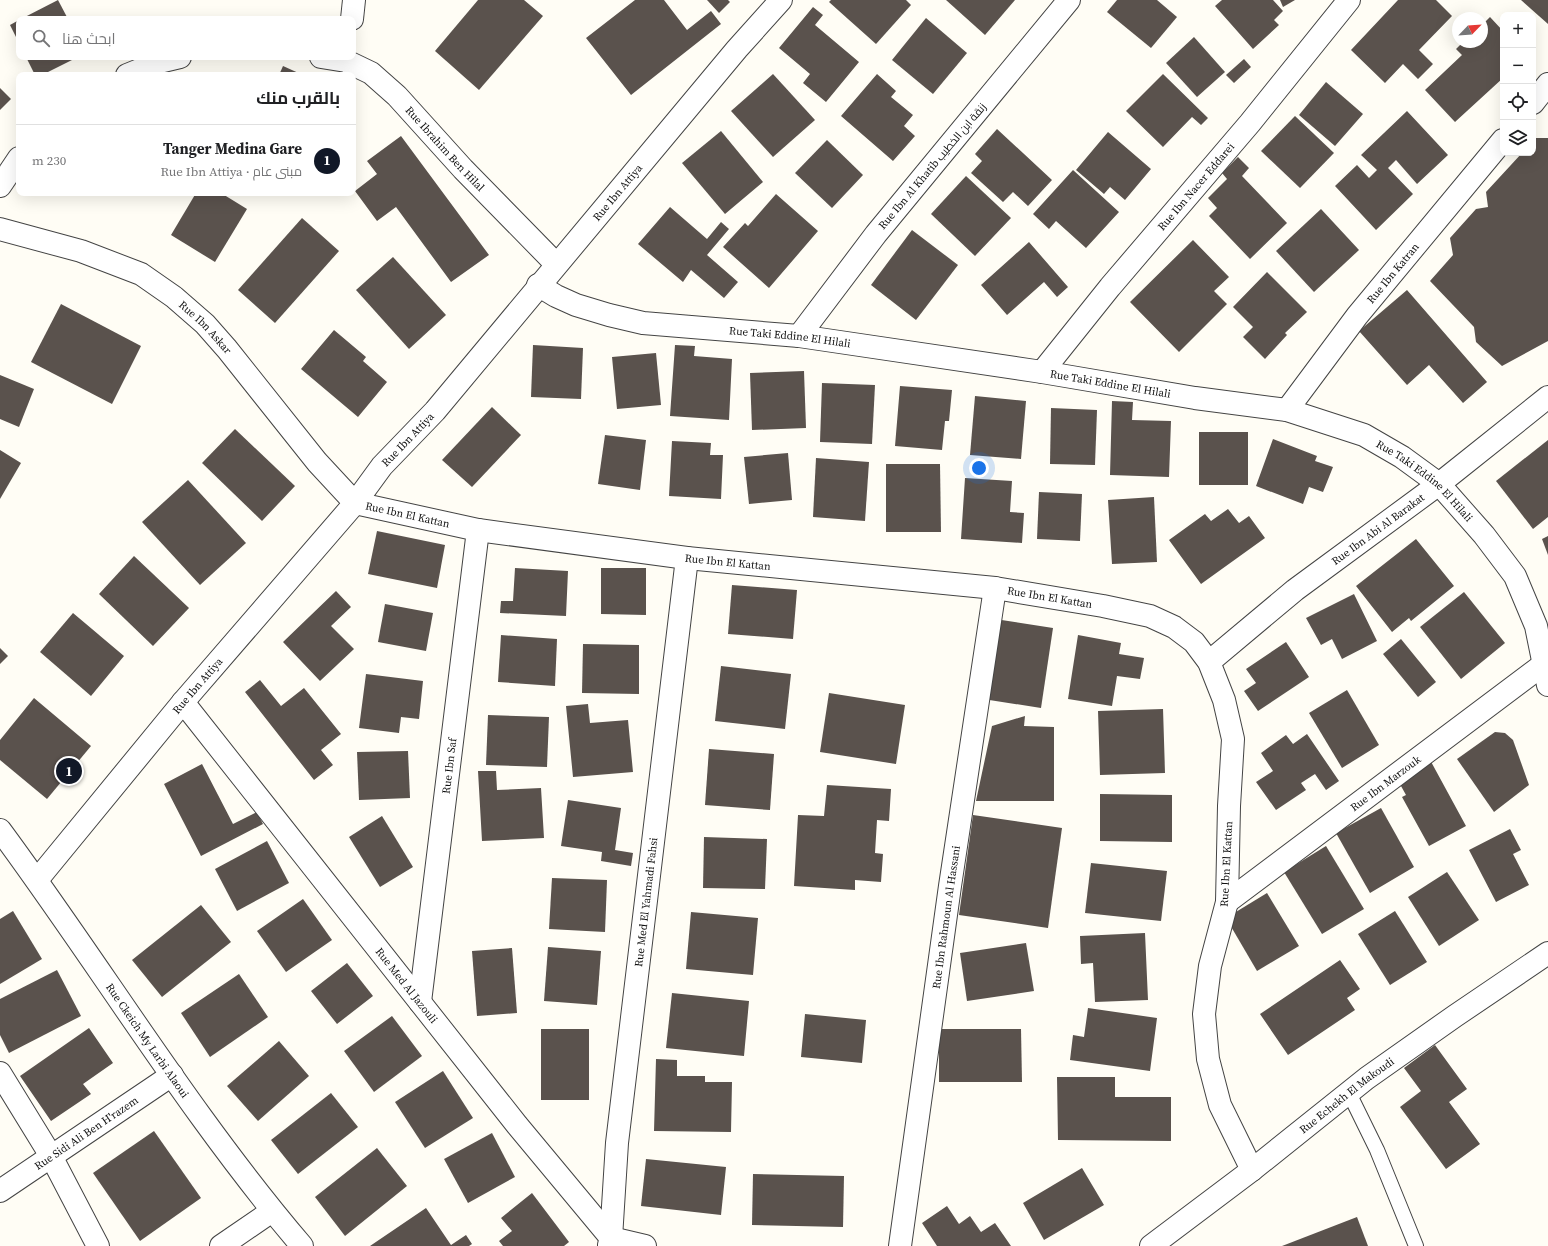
<!DOCTYPE html>
<html lang="ar">
<meta charset="utf-8">
<style>
:root{--surface:#fff;--page:#f2f2f2;--text:#202124;--muted:#757577;--line:#e0e0e0;--accent:#111827}
body{margin:0;font-family:"Source Serif 4",Cairo,serif;background:var(--page);color:var(--text);direction:rtl}
.controls{position:absolute;right:12px;top:12px;display:grid;overflow:hidden;border-radius:8px;box-shadow:0 4px 16px #0002}
.controls button{width:36px;height:36px;display:grid;place-items:center;padding:0;border:0;border-bottom:1px solid var(--line);background:var(--surface);color:var(--text);font:20px sans-serif}
.compass{position:absolute;left:1452px;top:12px;width:36px;height:36px;border-radius:50%;background:var(--surface);box-shadow:0 4px 16px #0002;rotate:65deg}
.you{position:absolute;left:979px;top:468px;width:14px;height:14px;margin:-10px;border:3px solid #fff;border-radius:50%;background:#1a73e8;box-shadow:0 0 0 6px #1a73e833}
.badge{display:grid;place-items:center;width:26px;height:26px;border-radius:50%;background:var(--accent);color:#fff;font-size:13px;font-weight:700}
.pin{position:absolute;translate:-50% -50%;border:2px solid #fff;box-shadow:0 1px 4px #0006}
.list{margin:0;padding:0;list-style:none}
h2{display:flex;justify-content:space-between;align-items:center;height:52px;margin:0;padding:0 16px;font-size:17px}
h2 small{font-size:13px;font-weight:400;color:var(--muted)}
.list li{display:grid;grid-template-columns:26px 1fr auto;gap:12px;align-items:center;box-sizing:border-box;height:72px;padding:0 16px;border-top:1px solid var(--line)}
.list b{display:block;font-size:15px;white-space:nowrap}
.list p{margin:0;font-size:13px;white-space:nowrap;color:var(--muted)}
.list em{font-size:13px;font-style:normal;color:var(--muted)}
.icon{flex:none;width:22px;height:22px;fill:none;stroke:currentColor;stroke-width:2;stroke-linecap:round;stroke-linejoin:round}
.map{position:relative;flex:none;width:1548px;height:1246px;overflow:hidden;direction:ltr}
.search{position:absolute;background:var(--surface);box-shadow:0 4px 16px #0002;left:16px;top:16px;width:340px;height:44px;display:flex;align-items:center;gap:10px;box-sizing:border-box;padding:0 14px;border-radius:8px;color:var(--muted);font-size:15px}
.panel{position:absolute;background:var(--surface);box-shadow:0 4px 16px #0002;left:16px;top:72px;width:340px;height:124px;border-radius:8px;direction:rtl}
.map>svg:first-child{display:block}
</style>
<div class="map">
<svg width="1548" height="1246" viewBox="0 0 1548 1246">
<rect width="100%" height="100%" fill="#fffdf5"/>
<g fill="#5a524d">
<path d="M58 0 68 19H21Z"/>
<path d="M478 0H524L543 16 479 90 435 51Z"/>
<path d="M635 0H664L687 30 711 11 721 24 631 95 586 38Z"/>
<path d="M707 0H728L730 2 719 13Z"/>
<path d="M831 0H906L911 5 876 44 829 2Z"/>
<path d="M946 0H1015L985 35Z"/>
<path d="M1117 0H1157L1177 17 1151 48 1107 12Z"/>
<path d="M1222 0H1273L1283 11 1274 20 1279 25 1253 49 1215 6Z"/>
<path d="M1280 0H1295L1283 7Z"/>
<path d="M1398 0H1436L1452 16 1419 50 1433 64 1418 79 1403 64 1385 83 1351 50Z"/>
<path d="M1521 0H1548V24Z"/>
<path d="M813 7 823 15 815 25 859 62 826 102 803 83 810 74 779 48Z"/>
<path d="M1490 17 1503 31V78L1455 122 1425 90 1462 55 1456 49 1463 42H1482V25Z"/>
<path d="M926 18 967 53 933 94 892 60Z"/>
<path d="M19 20V43L10 25Z"/>
<path d="M1194 37 1225 72 1197 97 1166 63Z"/>
<path d="M26 57H78L42 75H35Z"/>
<path d="M1244 59 1251 67 1234 83 1226 75Z"/>
<path d="M283 66 303 75H279Z"/>
<path d="M773 74 815 120 773 157 731 111Z"/>
<path d="M877 74 896 91 891 97 913 115 904 126 915 136 893 161 841 116Z"/>
<path d="M1163 74 1208 118 1201 125 1192 117 1163 147 1126 111Z"/>
<path d="M1326 82 1363 114 1335 146 1299 115Z"/>
<path d="M0 88 11 99 0 110Z"/>
<path d="M1407 111 1448 155 1417 184 1396 160 1388 168 1413 194 1376 230 1335 186 1357 165 1369 178 1377 170 1361 155Z"/>
<path d="M1295 116 1334 153 1300 188 1261 151Z"/>
<path d="M997 129 1052 180 1028 206 1013 192 1003 202 971 173 982 161 975 154Z"/>
<path d="M721 131 763 182 725 214 682 163Z"/>
<path d="M1108 132 1151 169 1125 200 1110 187 1104 194 1076 170Z"/>
<path d="M401 136 489 255 451 282 396 207 377 221 355 191 377 174 367 161Z"/>
<path d="M1536 138H1548V341L1502 366 1476 342 1474 327 1430 281 1453 255 1450 238 1476 209 1488 207 1486 192 1522 153H1533V141Z"/>
<path d="M827 140 863 175 832 208 795 173Z"/>
<path d="M1238 157 1249 168 1242 176 1287 223 1250 259 1209 216 1217 208 1208 198 1227 179 1222 173Z"/>
<path d="M1073 170 1119 212 1086 248 1056 221 1049 229 1033 214Z"/>
<path d="M966 176 1011 218 975 256 931 214Z"/>
<path d="M196 193H221L247 209 215 262 171 235Z"/>
<path d="M776 194 818 231 769 288 723 247 745 223 748 226Z"/>
<path d="M670 207 707 239 721 222 729 229 707 255 738 282 724 298 691 270 683 282 638 244Z"/>
<path d="M1321 209 1359 250 1314 292 1276 251Z"/>
<path d="M302 218 339 251 275 323 238 290Z"/>
<path d="M912 230 958 265 916 320 871 285Z"/>
<path d="M1193 240 1229 277 1214 291 1227 304 1179 352 1130 302Z"/>
<path d="M1029 242 1068 287 1057 297 1044 282 1007 315 981 285Z"/>
<path d="M393 257 446 315 409 349 356 290Z"/>
<path d="M1267 272 1307 312 1285 333 1287 335 1265 359 1243 337 1253 327 1233 307Z"/>
<path d="M1407 290 1487 382 1463 403 1429 365 1407 385 1359 331Z"/>
<path d="M61 304 141 346 112 404 31 362Z"/>
<path d="M334 330 366 357 363 361 387 382 358 417 301 369Z"/>
<path d="M533 345 583 348 581 399 531 397Z"/>
<path d="M675 345 695 346 694 356 732 359 729 420 670 416Z"/>
<path d="M656 353 661 405 617 409 612 357Z"/>
<path d="M804 371 806 428 752 430 750 373Z"/>
<path d="M0 375 34 389 19 427 0 419Z"/>
<path d="M822 383 875 385 872 444 820 442Z"/>
<path d="M900 386 952 390 949 421H945L942 450 895 446Z"/>
<path d="M975 396 1026 401 1021 459 970 455Z"/>
<path d="M1112 401 1133 402 1132 420 1171 421 1169 477 1110 475Z"/>
<path d="M492 407 521 435 472 487 442 460Z"/>
<path d="M1051 408 1097 410 1095 465 1050 464Z"/>
<path d="M235 429 295 486 262 521 202 463Z"/>
<rect x="1199" y="432" width="49" height="53"/>
<path d="M605 435 646 440 640 490 598 484Z"/>
<path d="M1273 439 1317 456 1315 461 1333 467 1323 492 1309 487 1303 504 1256 486Z"/>
<path d="M1548 440V517L1533 529 1496 481Z"/>
<path d="M672 441 711 443 710 455H723L721 499 669 496Z"/>
<path d="M0 450 21 463 0 499Z"/>
<path d="M788 453 792 500 749 504 744 457Z"/>
<path d="M816 458 869 462 865 521 813 517Z"/>
<path d="M886 464H940L941 532H886Z"/>
<path d="M965 478 1012 481 1010 512 1024 513 1022 543 961 539Z"/>
<path d="M188 480 246 543 200 585 142 522Z"/>
<path d="M1039 492 1082 494 1080 541 1037 539Z"/>
<path d="M1154 497 1157 562 1112 564 1108 500Z"/>
<path d="M1228 509 1239 523 1249 516 1265 538 1201 584 1169 540 1205 514 1211 521Z"/>
<path d="M377 531 445 545 437 588 368 574Z"/>
<path d="M1548 536V555L1542 539Z"/>
<path d="M1416 539 1454 586 1411 621 1409 618 1392 632 1356 586Z"/>
<path d="M134 556 189 608 153 646 99 594Z"/>
<path d="M515 568 568 571 566 616 500 613 501 601H513Z"/>
<path d="M601 568H646V615L601 614Z"/>
<path d="M732 585 797 590 793 639 728 634Z"/>
<path d="M336 591 351 607 331 626 354 649 320 681 283 642Z"/>
<path d="M1464 592 1505 643 1461 679 1420 627Z"/>
<path d="M1354 594 1377 641 1342 659 1332 639 1321 645 1306 618Z"/>
<path d="M385 604 433 613 426 651 378 642Z"/>
<path d="M73 613 124 656 91 696 40 652Z"/>
<path d="M995 619 1053 628 1041 708 983 699Z"/>
<path d="M501 635 557 639 555 686 498 682Z"/>
<path d="M1078 635 1121 643 1119 654 1144 658 1140 679 1117 676 1112 706 1068 699Z"/>
<path d="M1401 639 1436 682 1418 697 1383 654Z"/>
<path d="M1286 642 1309 677 1258 711 1244 691 1256 683 1246 669Z"/>
<path d="M583 644 639 645V694L582 693Z"/>
<path d="M0 648 8 656 0 664Z"/>
<path d="M721 666 791 674 785 729 715 721Z"/>
<path d="M366 674 423 681 419 719 401 717 399 733 359 728Z"/>
<path d="M260 680 281 706 304 688 341 734 321 750 333 765 314 780 245 692Z"/>
<path d="M1347 690 1379 745 1342 768 1309 713Z"/>
<path d="M829 693 905 705 896 764 820 752Z"/>
<path d="M34 698 91 746 47 799 0 760V740Z"/>
<path d="M588 704 590 723 628 720 633 772 573 777 566 706Z"/>
<path d="M1163 709 1165 773 1100 775 1098 711Z"/>
<path d="M488 715 549 717 547 767 486 765Z"/>
<path d="M1025 716 1024 726 1054 727V801H976L992 726Z"/>
<path d="M1495 732 1505 733 1513 740 1529 785 1494 812 1457 759Z"/>
<path d="M1307 734 1339 781 1326 790 1315 774 1301 783 1306 790 1276 810 1256 782 1273 771 1261 753 1286 735 1293 744Z"/>
<path d="M709 749 774 754 770 810 705 805Z"/>
<path d="M408 751 410 798 359 800 357 752Z"/>
<path d="M1429 758 1466 826 1429 846 1402 797 1406 795 1396 777Z"/>
<path d="M202 764 233 824 257 812 263 824 201 856 164 784Z"/>
<path d="M478 771H496L497 790 541 788 544 838 482 841Z"/>
<path d="M827 785 891 789 889 821 877 820 875 853 883 854 881 882 855 880V890L794 886 798 815 824 816Z"/>
<path d="M1100 794 1172 795V842L1100 841Z"/>
<path d="M568 800 621 808 615 850 633 853 631 866 601 861 602 852 561 846Z"/>
<path d="M1381 808 1414 867 1370 893 1336 833Z"/>
<path d="M973 815 1062 828 1048 928 959 915Z"/>
<path d="M382 816 413 867 380 887 349 837Z"/>
<path d="M1510 829 1521 850 1513 854 1529 885 1496 902 1469 850Z"/>
<path d="M704 837 767 839 765 889 703 888Z"/>
<path d="M267 841 289 883 237 911 215 869Z"/>
<path d="M1326 846 1364 909 1322 934 1284 872Z"/>
<path d="M1091 863 1167 871 1161 921 1085 913Z"/>
<path d="M1447 872 1479 920 1439 946 1408 897Z"/>
<path d="M552 878 607 880 605 932 549 929Z"/>
<path d="M1267 893 1299 946 1257 971 1226 918Z"/>
<path d="M303 899 332 940 286 972 257 931Z"/>
<path d="M201 905 231 942 162 997 132 960Z"/>
<path d="M13 911 42 959 0 984V919Z"/>
<path d="M1395 911 1427 962 1390 985 1358 934Z"/>
<path d="M691 912 758 918 753 975 686 969Z"/>
<path d="M1145 933 1148 1000 1095 1002 1093 963 1081 964 1080 936Z"/>
<path d="M1026 943 1034 991 967 1001 960 953Z"/>
<path d="M548 947 601 951 597 1005 544 1001Z"/>
<path d="M512 948 517 1013 477 1016 472 951Z"/>
<path d="M1340 960 1360 989 1347 998 1355 1010 1288 1055 1260 1014Z"/>
<path d="M347 963 373 996 337 1024 311 991Z"/>
<path d="M57 970 81 1016 9 1053 0 1035V999Z"/>
<path d="M239 974 268 1017 210 1057 181 1013Z"/>
<path d="M672 993 749 1001 744 1056 666 1048Z"/>
<path d="M1088 1008 1157 1018 1150 1071 1070 1060 1073 1035 1084 1037Z"/>
<path d="M805 1014 866 1020 862 1063 801 1057Z"/>
<path d="M392 1016 422 1056 374 1092 344 1051Z"/>
<path d="M89 1028 113 1063 83 1084 91 1094 51 1121 20 1076Z"/>
<rect x="541" y="1029" width="48" height="71"/>
<path d="M939 1029H1021L1022 1082H939Z"/>
<path d="M279 1041 309 1076 258 1121 227 1086Z"/>
<path d="M1435 1045 1467 1089 1449 1102 1480 1144 1446 1169 1400 1107 1421 1091 1404 1068Z"/>
<path d="M656 1059 677 1060V1076H705V1082H732L731 1132 654 1131Z"/>
<path d="M443 1071 473 1118 425 1148 395 1102Z"/>
<path d="M1057 1077H1115V1097H1171V1141L1058 1140Z"/>
<path d="M331 1093 358 1127 298 1174 271 1140Z"/>
<path d="M154 1131 201 1198 140 1241 93 1173Z"/>
<path d="M492 1133 515 1177 468 1203 444 1159Z"/>
<path d="M377 1148 407 1186 345 1236 315 1197Z"/>
<path d="M646 1159 726 1167 721 1215 641 1206Z"/>
<path d="M1082 1168 1104 1205 1044 1240 1023 1203Z"/>
<path d="M753 1174 844 1176 843 1227 752 1225Z"/>
<path d="M532 1193 569 1242 564 1246H503L499 1241 512 1231 501 1218Z"/>
<path d="M947 1206 959 1224 970 1216 981 1232 995 1223 1011 1246H937L922 1223Z"/>
<path d="M426 1208 451 1245 466 1235 472 1244 469 1246H370Z"/>
<path d="M1357 1217 1368 1246H1282Z"/>
</g>
<g fill="none" stroke-linecap="round" stroke-linejoin="round">
<g stroke="#444" stroke-width="16">
<path id="service" d="M1349 1093 1377 1150 1416 1246"/>
</g>
<g stroke="#444" stroke-width="24">
<g id="minor">
<path d="M352 19 354 0"/>
<path id="s1" d="M321 57 346 61 371 73 397 96 463 169 556 264"/>
<path d="M127 75 159 62 180 57"/>
<path d="M1533 103 1548 84"/>
<path d="M0 186 19 158"/>
<path id="s2" d="M0 229 81 251 141 274 174 297 205 324 227 349 317 462 355 503 478 530 687 558 995 588 1103 606 1150 616 1174 627 1194 642 1209 662 1224 700 1233 739 1229 806 1227 902 1210 966 1204 1014 1208 1059 1220 1105 1252 1170"/>
<path id="s3" d="M538 285 556 296 576 305 609 315 643 323 799 336 1042 372 1195 398 1287 410 1364 435 1402 457 1439 484 1484 535 1515 576 1536 626 1548 685"/>
<path d="M799 336 876 234 1069 0"/>
<path id="s4" d="M1042 372 1110 287 1250 123 1349 0"/>
<path id="s5" d="M1287 410 1357 316 1503 140"/>
<path id="s6" d="M1209 662 1295 590 1439 484 1548 397"/>
<path id="s7" d="M183 702 517 1125 611 1238 645 1246"/>
<path id="s8" d="M0 830C102 968 191 1116 302 1246"/>
<path id="s9" d="M37 880 183 702 355 503 382 466 435 411 737 49 781 0"/>
<path id="s10" d="M1227 902 1544 664"/>
<path id="s11" d="M420 1002 478 530"/>
<path d="M0 1073 51 1156 98 1246"/>
<path id="s12" d="M0 1191 172 1075"/>
<path id="s13" d="M609 1245 611 1238 617 1143 687 558"/>
<path d="M221 1246 272 1211"/>
<path id="s14" d="M900 1246 950 886 995 588"/>
<path id="s15" d="M1151 1246 1252 1170 1367 1078 1455 1016 1548 953"/>
</g>
</g>
<use href="#service" stroke="#fff" stroke-width="14"/>
<use href="#minor" stroke="#fff" stroke-width="22"/>
</g>
<g text-anchor="middle" stroke-width="4" stroke-linejoin="round" paint-order="stroke">
<g font-size="11" fill="#111" stroke="#fff">
<text dy="4" stroke="none"><textPath href="#s1" startOffset="159">Rue Ibrahim Ben Hilal</textPath></text>
<text transform="translate(932 166) rotate(-50)" y="4">Rue Ibn Al Khatib زنقة ابن الخطيب</text>
<text dy="4" stroke="none"><textPath href="#s4" startOffset="241">Rue Ibn Nacer Eddarei</textPath></text>
<text dy="4" stroke="none"><textPath href="#s9" startOffset="900">Rue Ibn Attiya</textPath></text>
<text dy="4" stroke="none"><textPath href="#s5" startOffset="173">Rue Ibn Katran</textPath></text>
<text dy="4" stroke="none"><textPath href="#s2" startOffset="232">Rue Ibn Askar</textPath></text>
<text dy="4" stroke="none"><textPath href="#s3" startOffset="260">Rue Taki Eddine El Hilali</textPath></text>
<text dy="4" stroke="none"><textPath href="#s3" startOffset="584">Rue Taki Eddine El Hilali</textPath></text>
<text dy="4" stroke="none"><textPath href="#s9" startOffset="576">Rue Ibn Attiya</textPath></text>
<text dy="4" stroke="none"><textPath href="#s3" startOffset="920">Rue Taki Eddine El Hilali</textPath></text>
<text dy="4" stroke="none"><textPath href="#s2" startOffset="517">Rue Ibn El Kattan</textPath></text>
<text dy="4" stroke="none"><textPath href="#s6" startOffset="215">Rue Ibn Abi Al Barakat</textPath></text>
<text dy="4" stroke="none"><textPath href="#s2" startOffset="841">Rue Ibn El Kattan</textPath></text>
<text dy="4" stroke="none"><textPath href="#s2" startOffset="1165">Rue Ibn El Kattan</textPath></text>
<text dy="4" stroke="none"><textPath href="#s9" startOffset="252">Rue Ibn Attiya</textPath></text>
<text dy="4" stroke="none"><textPath href="#s11" startOffset="238">Rue Ibn Saf</textPath></text>
<text dy="4" stroke="none"><textPath href="#s10" startOffset="198">Rue Ibn Marzouk</textPath></text>
<text transform="translate(1226 864) rotate(-87)" y="4">Rue Ibn El Kattan</text>
<text dy="4" stroke="none"><textPath href="#s13" startOffset="345">Rue Med El Yahmadi Fahsi</textPath></text>
<text dy="4" stroke="none"><textPath href="#s14" startOffset="332">Rue Ibn Rahmoun Al Hassani</textPath></text>
<text dy="4" stroke="none"><textPath href="#s7" startOffset="361">Rue Med Al Jazouli</textPath></text>
<text dy="4" stroke="none"><textPath href="#s8" startOffset="257">Rue Ckeich My Larbi Alaoui</textPath></text>
<text dy="4" stroke="none"><textPath href="#s15" startOffset="247">Rue Echekh El Makoudi</textPath></text>
<text dy="4" stroke="none"><textPath href="#s12" startOffset="104">Rue Sidi Ali Ben H'razem</textPath></text>
</g>
</g>
</svg>
<div class="controls">
<button>+</button>
<button>−</button>
<button><svg class="icon" aria-label="locate" viewBox="0 0 24 24"><circle cx="12" cy="12" r="6"/><path d="M12 2v4M12 18v4M2 12h4M18 12h4"/></svg></button>
<button><svg class="icon" aria-label="layers" viewBox="0 0 24 24"><path d="M12 4l9 5-9 5-9-5zM3 14l9 5 9-5"/></svg></button>
</div>
<svg class="compass" viewBox="-18 -18 36 36"><path d="M0-13l5 13h-10z" fill="#e53935"/><path d="M0 13l5-13h-10z" fill="#757577"/></svg>
<div class="you"></div>
<div class="pin badge" style="left:69px;top:771px">1</div>
<div class="search"><svg class="icon" aria-label="search" viewBox="0 0 24 24"><circle cx="10" cy="10" r="6"/><path d="M15 15l6 6"/></svg>ابحث هنا</div>
<section class="panel">
<h2>بالقرب منك<small></small></h2>
<ul class="list">
<li><span class="badge">1</span><div><b>Tanger Medina Gare</b><p>مبنى عام · Rue Ibn Attiya</p></div><em>230 m</em></li>
</ul>
</section>
</div>
